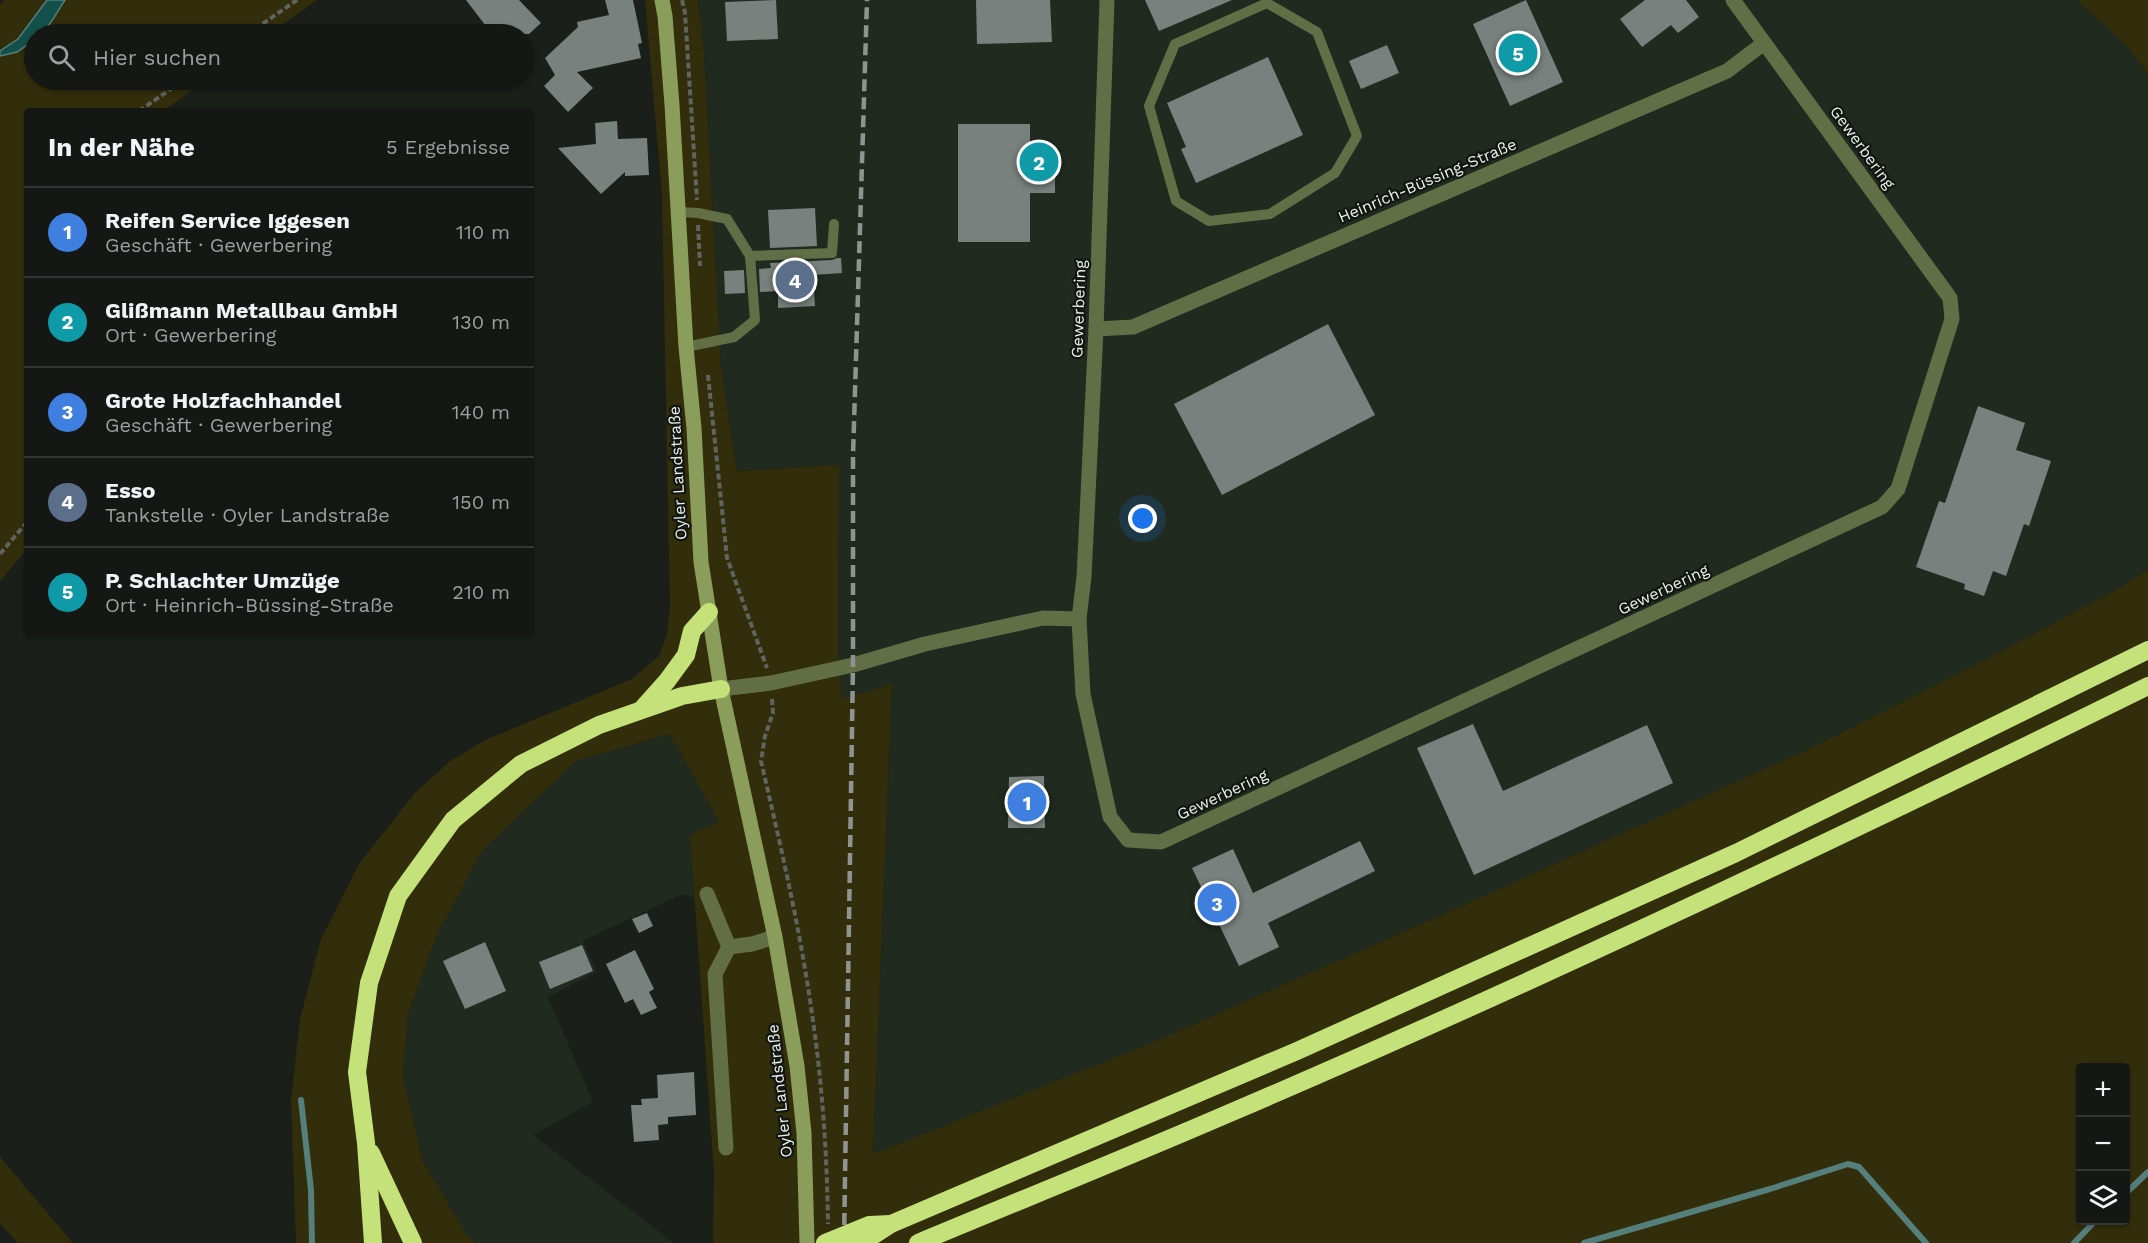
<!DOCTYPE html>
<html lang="de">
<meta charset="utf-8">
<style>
:root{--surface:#141714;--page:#1d201d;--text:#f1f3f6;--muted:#9d9fa0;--line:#333634;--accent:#86bbfb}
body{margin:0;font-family:"Work Sans",sans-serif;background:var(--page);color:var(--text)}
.controls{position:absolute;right:18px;bottom:18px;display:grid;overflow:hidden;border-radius:6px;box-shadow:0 2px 4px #0004}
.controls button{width:54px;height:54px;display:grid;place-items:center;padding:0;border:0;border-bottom:2px solid var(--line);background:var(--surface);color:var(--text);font:30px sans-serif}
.you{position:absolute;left:1143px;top:519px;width:21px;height:21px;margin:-15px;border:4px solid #fff;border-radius:50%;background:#1a73e8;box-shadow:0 0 0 9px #1a73e833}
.badge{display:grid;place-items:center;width:39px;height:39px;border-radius:50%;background:var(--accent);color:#fff;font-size:20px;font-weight:700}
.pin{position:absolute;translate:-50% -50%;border:3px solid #fff;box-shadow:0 2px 6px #0006}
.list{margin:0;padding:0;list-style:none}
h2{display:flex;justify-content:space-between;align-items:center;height:78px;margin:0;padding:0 24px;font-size:26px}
h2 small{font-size:20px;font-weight:400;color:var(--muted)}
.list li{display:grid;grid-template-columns:39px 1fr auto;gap:18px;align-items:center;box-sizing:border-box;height:90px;padding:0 24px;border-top:2px solid var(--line)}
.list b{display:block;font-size:22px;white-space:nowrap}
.list p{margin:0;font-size:20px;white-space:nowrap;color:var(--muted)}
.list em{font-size:20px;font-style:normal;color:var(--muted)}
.icon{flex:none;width:33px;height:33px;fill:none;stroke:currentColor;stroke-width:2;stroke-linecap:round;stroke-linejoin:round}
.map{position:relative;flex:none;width:2148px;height:1243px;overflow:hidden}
.search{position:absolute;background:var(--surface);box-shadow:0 2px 4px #0004;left:24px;top:24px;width:510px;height:66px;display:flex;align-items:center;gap:15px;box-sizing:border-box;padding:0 21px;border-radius:33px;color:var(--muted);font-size:22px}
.panel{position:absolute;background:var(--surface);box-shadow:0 2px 4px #0004;left:24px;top:108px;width:510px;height:528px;border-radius:6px}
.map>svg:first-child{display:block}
</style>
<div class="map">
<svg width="2148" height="1243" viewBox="0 0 2148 1243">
<rect width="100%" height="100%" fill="#1a1f1a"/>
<g fill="#202a1f">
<path d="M698 0H2077L2130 49 2148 75V570L2112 592 1987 659 1811 748 1415 927 1144 1046 873 1154 892 684 842 699 838 651 839 465 737 471 721 368 704 53Z"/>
<path d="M670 734 719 822 690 835 695 898 682 894 583 941 597 972 548 997 593 1102 533 1135 674 1243H476L466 1234 422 1159 403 1076 408 1014 437 935 482 851 576 761Z"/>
</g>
<g fill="#322d0b" fill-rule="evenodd">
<path d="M4 0H317L269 34H34V80H207L163 111H27V549L0 581V5Z"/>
<path d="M645 0H698L704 53 721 368 737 471 839 465 838 651 842 699 892 684 873 1154 1144 1046 1415 927 1811 748 1987 659 2112 592 2148 570V1243H713L714 1173 690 835 719 822 670 734 576 761 482 851 437 935 408 1014 403 1076 422 1159 466 1234 476 1243H296L291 1100 300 1019 321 939 359 864 414 794 449 762 485 740 632 679 659 656 667 634 670 608 662 194ZM2080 1068H2126V1220H2080Z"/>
<path d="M2077 0H2148V75L2130 49Z"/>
<path d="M0 1157 73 1243H18L0 1223Z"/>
</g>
<path fill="#134f4b" stroke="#547f7b" stroke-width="1.5" d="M47 0H65C56 13 52 24 41 34H34V40L17 52 0 56V51L18 39Z"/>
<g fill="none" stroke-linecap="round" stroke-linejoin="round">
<g stroke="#547f7b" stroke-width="6">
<path d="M301 1100 311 1190 312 1243"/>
<path d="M2126 1193 2148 1172"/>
<path d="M1584 1243 1770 1189 1848 1164 1859 1167 1926 1243"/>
<path d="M2074 1243 2096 1220"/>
</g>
</g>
<g fill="#78817d">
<path d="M466 0H519L541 23 529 34H492Z"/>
<path d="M605 0H633L642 43 638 44 641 58 577 72 593 88 568 112 544 86 555 75 545 58 578 27 577 22 609 15Z"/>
<path d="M776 0 778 39 727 41 725 2Z"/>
<path d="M976 0H1050L1052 42 977 44Z"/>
<path d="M1145 0H1232L1159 31Z"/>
<path d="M1526 0 1563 82 1510 106 1473 24Z"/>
<path d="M1645 0H1686L1699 17 1678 33 1671 25 1642 47 1620 19Z"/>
<path d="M1387 45 1399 73 1361 89 1349 61Z"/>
<path d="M1268 57 1303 135 1196 183 1181 149 1186 147 1167 103Z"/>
<path d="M617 121 618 139 647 138 649 175 625 176V172L601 194 558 148 596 144 595 123Z"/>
<path d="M958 124H1030V148H1047V175H1055V193H1030V242H958Z"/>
<path d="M815 208 817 246 770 248 768 210Z"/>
<path d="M837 258H841L842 273 813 275 815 306 778 308V291L760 292 759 269 771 268 770 263 832 260Z"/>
<path d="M744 270 745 293 725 294 724 271Z"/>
<path d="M1328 324 1375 415 1222 495 1174 404Z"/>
<path d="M1978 406 2025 423 2016 450 2051 461 2029 526 2024 524 2006 576 1993 571 1984 596 1964 589 1965 584 1916 567 1939 501 1945 503Z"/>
<path d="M1473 724 1503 791 1647 725 1673 783 1474 875 1417 748Z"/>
<path d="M1044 776 1045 828H1008L1009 777Z"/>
<path d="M1360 841 1375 871 1268 923 1279 947 1239 966 1192 868 1233 849 1253 893Z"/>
<path d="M647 913 653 926 639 933 632 919Z"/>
<path d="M485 942 506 991 465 1009 443 961Z"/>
<path d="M582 945 593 971 550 989 539 962Z"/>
<path d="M635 950 654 989 649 992 657 1008 641 1015 633 999 625 1003 606 964Z"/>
<path d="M694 1072 696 1115 668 1117V1124L658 1125 659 1140 634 1142 631 1105H642L641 1099 658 1098 657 1075Z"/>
</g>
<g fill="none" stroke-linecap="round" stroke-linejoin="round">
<g stroke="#5f645f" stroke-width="4" stroke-dasharray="6 3" stroke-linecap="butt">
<path d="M682 0 685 13 697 200"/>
<path d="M248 34 297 0"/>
<path d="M139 111 184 80"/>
<path d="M698 225 700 266"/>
<path d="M708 375 727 558 767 668"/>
<path d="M0 554 27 522"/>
<path d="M772 699 773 713 765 736 761 761C780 843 799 924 811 1007 822 1079 827 1152 828 1224"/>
</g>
<g stroke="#626e46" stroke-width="10">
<path d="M1267 3 1317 32 1357 136 1335 173 1270 214 1209 221 1176 201 1149 106 1175 44Z"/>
<path d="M679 212 698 213 727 219 750 256 755 320 734 337 686 347"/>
<path d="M750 256 832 253 834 224"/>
</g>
<g stroke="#626e46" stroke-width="15">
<path d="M1107 0 1096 329 1084 577 1079 619 1083 694 1110 817 1128 840 1161 842 1882 507 1898 489 1952 319 1950 298 1733 0"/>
<path d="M1096 329 1133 327 1727 71 1764 43"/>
<path d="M721 689 771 683 853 665 925 644 1043 618 1079 619"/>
<path d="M707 894 729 947 715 974 726 1148"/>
<path d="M729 947 752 944 775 937"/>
</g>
<path stroke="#8a9d5b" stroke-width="15" d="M662 0 665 16 672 105 686 347 694 428 701 562 721 689 775 937 797 1066 804 1133 807 1243"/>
<g stroke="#c4e279" stroke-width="18">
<path d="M642 709 667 681 686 655 692 631 709 612"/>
<path d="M371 1153 413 1243"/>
<path d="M373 1243 366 1143 357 1072 369 983 398 896 453 820 521 764 599 725 682 696 721 689"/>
<path d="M854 1243 874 1235 891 1224 1297 1051 1736 853 2148 650"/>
<path d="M918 1243C1021 1200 1123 1159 1225 1115 1537 982 1844 836 2148 686"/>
</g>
<path stroke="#909490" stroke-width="4.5" stroke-dasharray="12 6" stroke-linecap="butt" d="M844 1243 853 665V456L867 0"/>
<path stroke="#c4e279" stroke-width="18" d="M825 1243 869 1225 891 1224"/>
</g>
<g text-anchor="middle" stroke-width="4.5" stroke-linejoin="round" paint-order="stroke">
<g font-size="16" fill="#ecf0ec" stroke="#111611">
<text transform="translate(1863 147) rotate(54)" y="6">Gewerbering</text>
<text transform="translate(1427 180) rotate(-23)" y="6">Heinrich-Büssing-Straße</text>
<text transform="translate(1078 309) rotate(-88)" y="6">Gewerbering</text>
<text transform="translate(677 473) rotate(-93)" y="6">Oyler Landstraße</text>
<text transform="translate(1663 589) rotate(-25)" y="6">Gewerbering</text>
<text transform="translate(1222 794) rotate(-25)" y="6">Gewerbering</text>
<text transform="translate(779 1091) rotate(-96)" y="6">Oyler Landstraße</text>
</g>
</g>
</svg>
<div class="controls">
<button>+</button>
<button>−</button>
<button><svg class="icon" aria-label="layers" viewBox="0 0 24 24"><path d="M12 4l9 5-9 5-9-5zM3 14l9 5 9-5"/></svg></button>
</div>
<div class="you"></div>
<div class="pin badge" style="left:1027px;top:802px;background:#3f7fe0">1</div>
<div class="pin badge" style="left:1039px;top:162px;background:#0f9aa8">2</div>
<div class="pin badge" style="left:1217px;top:903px;background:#3f7fe0">3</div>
<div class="pin badge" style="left:795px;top:280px;background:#5c6f8a">4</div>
<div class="pin badge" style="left:1518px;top:53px;background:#0f9aa8">5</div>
<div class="search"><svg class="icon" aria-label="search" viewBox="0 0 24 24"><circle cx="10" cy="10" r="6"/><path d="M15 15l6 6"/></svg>Hier suchen</div>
<section class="panel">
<h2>In der Nähe<small>5 Ergebnisse</small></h2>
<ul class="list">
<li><span class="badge" style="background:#3f7fe0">1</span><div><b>Reifen Service Iggesen</b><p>Geschäft · Gewerbering</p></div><em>110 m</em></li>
<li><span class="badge" style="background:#0f9aa8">2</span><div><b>Glißmann Metallbau GmbH</b><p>Ort · Gewerbering</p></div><em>130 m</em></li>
<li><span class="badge" style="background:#3f7fe0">3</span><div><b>Grote Holzfachhandel</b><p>Geschäft · Gewerbering</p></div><em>140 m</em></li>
<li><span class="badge" style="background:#5c6f8a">4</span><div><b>Esso</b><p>Tankstelle · Oyler Landstraße</p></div><em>150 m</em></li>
<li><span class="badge" style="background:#0f9aa8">5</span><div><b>P. Schlachter Umzüge</b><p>Ort · Heinrich-Büssing-Straße</p></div><em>210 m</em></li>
</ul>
</section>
</div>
